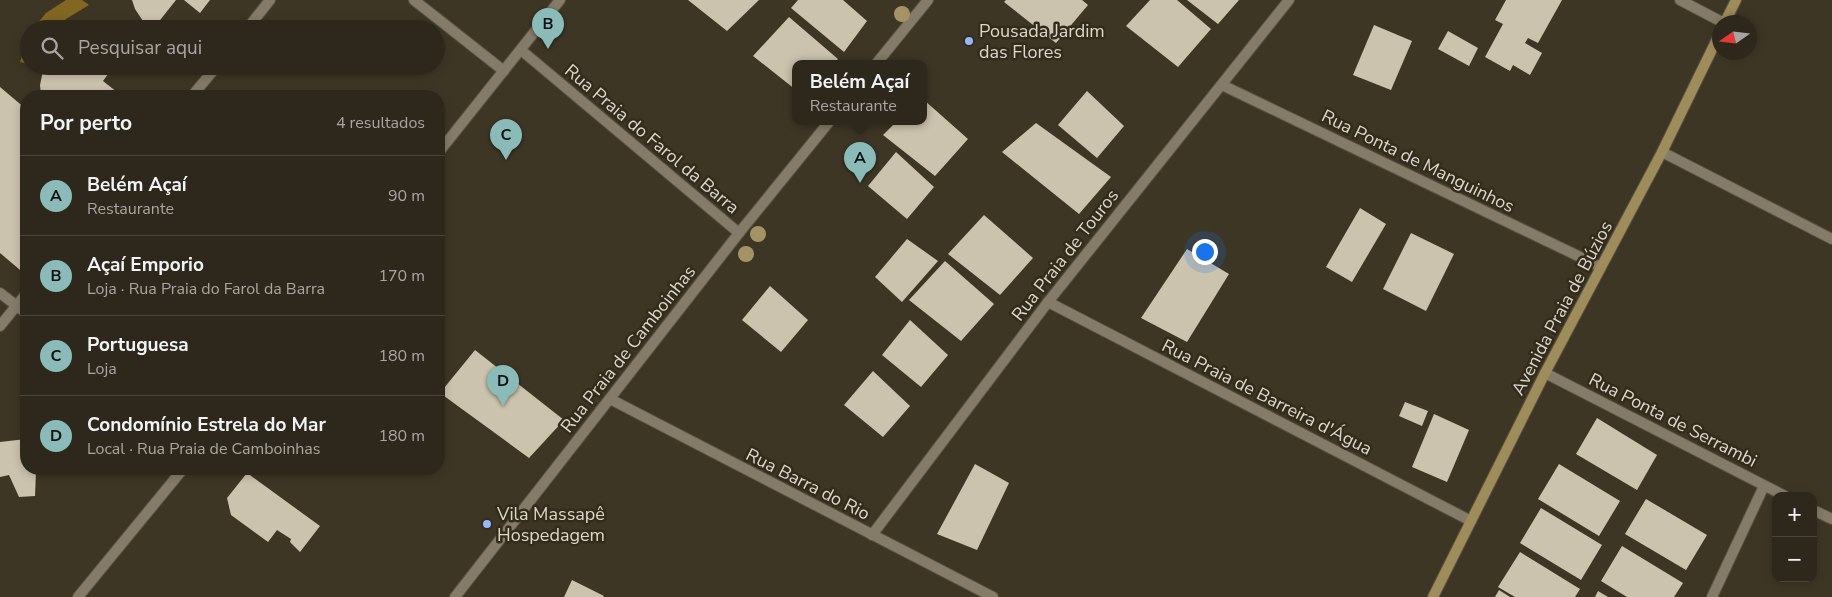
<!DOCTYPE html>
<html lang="pt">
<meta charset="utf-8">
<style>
:root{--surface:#2e281c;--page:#363025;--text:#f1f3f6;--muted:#a7a6a3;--line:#49443b;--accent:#8bbbb9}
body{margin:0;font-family:"Nunito Sans",sans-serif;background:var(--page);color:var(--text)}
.controls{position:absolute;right:15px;bottom:15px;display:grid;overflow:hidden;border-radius:10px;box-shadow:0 2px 8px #0003}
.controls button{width:45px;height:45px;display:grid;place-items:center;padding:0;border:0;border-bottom:1px solid var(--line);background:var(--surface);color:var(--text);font:25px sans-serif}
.compass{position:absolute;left:1712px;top:15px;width:45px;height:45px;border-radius:50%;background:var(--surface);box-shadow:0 2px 8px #0003;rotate:256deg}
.you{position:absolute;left:1204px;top:251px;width:18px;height:18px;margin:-12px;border:4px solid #fff;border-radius:50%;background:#1a73e8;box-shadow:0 0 0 8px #1a73e833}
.badge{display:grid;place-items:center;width:32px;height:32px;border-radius:50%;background:var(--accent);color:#111;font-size:16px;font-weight:700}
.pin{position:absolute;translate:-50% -41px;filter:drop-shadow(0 1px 2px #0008)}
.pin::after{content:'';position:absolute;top:26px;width:18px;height:15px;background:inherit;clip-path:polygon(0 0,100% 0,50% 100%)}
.popup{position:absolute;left:792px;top:60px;width:135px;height:65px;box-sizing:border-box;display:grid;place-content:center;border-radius:10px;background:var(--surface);filter:drop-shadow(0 1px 4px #0005);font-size:16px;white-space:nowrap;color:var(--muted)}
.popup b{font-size:19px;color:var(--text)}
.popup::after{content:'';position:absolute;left:50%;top:100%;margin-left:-10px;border:10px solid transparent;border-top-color:var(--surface)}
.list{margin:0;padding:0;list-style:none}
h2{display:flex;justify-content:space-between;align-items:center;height:65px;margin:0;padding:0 20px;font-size:21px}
h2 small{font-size:16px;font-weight:400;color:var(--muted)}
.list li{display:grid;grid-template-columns:32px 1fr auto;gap:15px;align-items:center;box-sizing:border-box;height:80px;padding:0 20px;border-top:1px solid var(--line)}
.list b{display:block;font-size:19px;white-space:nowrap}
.list p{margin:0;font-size:16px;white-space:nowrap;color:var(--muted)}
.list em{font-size:16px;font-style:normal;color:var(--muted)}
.icon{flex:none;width:28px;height:28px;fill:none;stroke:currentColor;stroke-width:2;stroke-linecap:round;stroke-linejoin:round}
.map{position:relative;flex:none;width:1832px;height:597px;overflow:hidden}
.search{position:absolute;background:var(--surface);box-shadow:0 2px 8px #0003;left:20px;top:20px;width:425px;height:55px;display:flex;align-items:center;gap:12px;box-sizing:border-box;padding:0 18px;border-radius:28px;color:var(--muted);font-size:19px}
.panel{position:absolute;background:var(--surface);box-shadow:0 2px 8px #0003;left:20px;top:90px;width:425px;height:385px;border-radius:20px}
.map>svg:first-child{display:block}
</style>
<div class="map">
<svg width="1832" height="597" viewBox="0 0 1832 597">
<rect width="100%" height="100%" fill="#3e3625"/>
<g fill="#816722">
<path d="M66 0H82L89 5 66 19 55 29H33L46 13Z"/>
<path d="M29 35V64L20 62Z"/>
</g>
<g fill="#ccc3ae">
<path d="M132 0H176L153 29 143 21 135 9Z"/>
<path d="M184 0H210L200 13Z"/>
<path d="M688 0H759L727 31Z"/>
<path d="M798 0H843L867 21 844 52 791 8Z"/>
<path d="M1006 0H1082L1088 5 1056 43 1004 2Z"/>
<path d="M1150 0H1177L1211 29 1178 67 1126 26Z"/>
<path d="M1187 0H1239L1218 24Z"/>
<path d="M1506 0H1562L1538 43 1528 38 1525 43 1542 53 1530 75 1513 65 1510 71 1485 57 1503 24 1495 20Z"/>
<path d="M789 17 838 59 833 64H796V90L753 56Z"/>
<path d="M399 25V29H305V27Z"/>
<path d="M1374 25 1412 41 1391 90 1353 75Z"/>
<path d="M1448 31 1478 48 1469 66 1438 49Z"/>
<path d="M44 66H114L103 81 122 96H41L40 85Z"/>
<path d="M332 66H364V71L332 70Z"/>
<path d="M0 87 26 109V275L0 253Z"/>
<path d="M1087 91 1124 126 1097 158 1058 125Z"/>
<path d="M924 100 968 139 935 176 883 135 896 122H924Z"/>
<path d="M1036 123 1111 177 1079 214 1002 152Z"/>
<path d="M896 152 934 187 907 219 868 186Z"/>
<path d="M1360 208 1386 224 1352 282 1326 267Z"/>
<path d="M984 215 1033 258 1000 295 948 254Z"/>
<path d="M1411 233 1454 254 1426 311 1383 289Z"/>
<path d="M907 239 938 261 902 302 875 277Z"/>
<path d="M1187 249 1229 274 1187 342 1141 318Z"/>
<path d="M945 261 994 304 961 341 909 300Z"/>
<path d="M770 286 808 320 781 352 742 320Z"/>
<path d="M910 320 948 355 921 387 882 355Z"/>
<path d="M475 350 564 420 529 458 440 393Z"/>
<path d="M873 371 910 406 883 437 844 405Z"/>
<path d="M1405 402 1428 411 1422 426 1399 416Z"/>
<path d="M1434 414 1469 430 1447 482 1412 467Z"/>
<path d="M1597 418 1657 455 1637 490 1576 454Z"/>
<path d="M26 439V469L48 470 36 472 35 496 19 497 9 475 0 477V442Z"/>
<path d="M975 464 1009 483 977 550 937 534Z"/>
<path d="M1559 464 1620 501 1599 536 1538 499Z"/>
<path d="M247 473 320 526 300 552 290 542 291 539 277 530 268 542 231 515 227 498Z"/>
<path d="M1646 499 1707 535 1686 570 1625 534Z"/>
<path d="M1541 508 1602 545 1581 580 1520 543Z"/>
<path d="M1622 546 1683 583 1674 597H1627L1601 581Z"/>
<path d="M1520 552 1580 589 1575 597H1515L1498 587Z"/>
<path d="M572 580 604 596 603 597H564Z"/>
<path d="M1499 590 1510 597H1495Z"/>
<path d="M1598 591 1608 597H1595Z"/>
</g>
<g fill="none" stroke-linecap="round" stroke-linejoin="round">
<g stroke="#585243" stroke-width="12">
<g id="minor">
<path d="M414 0 504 71"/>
<path d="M1680 0 1722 22"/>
<path d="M247 29 270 0"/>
<path d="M521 50 739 233"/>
<path d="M876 64 928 0"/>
<path d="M1222 85 1601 267"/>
<path d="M192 96 217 66"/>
<path d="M439 152 560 0"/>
<path d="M1662 152 1832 239"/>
<path d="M0 293 26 313"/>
<path d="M1048 302 1471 521"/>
<path d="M0 326 26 294"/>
<path d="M1545 373 1785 496"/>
<path d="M610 399 993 597"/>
<path d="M1813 510 1832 519"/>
<path d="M872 535 1048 302 1289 0"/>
<path d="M78 597 183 469"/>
<path d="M455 597 739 233 829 122"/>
<path d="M1712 597 1764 486"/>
</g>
</g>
<g stroke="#585243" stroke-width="12">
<g id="secondary">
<path d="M1725 22 1736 0"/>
<path d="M1433 597 1545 373 1662 152 1720 33"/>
</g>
</g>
<use href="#minor" stroke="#847c68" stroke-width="10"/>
<use href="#secondary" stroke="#9f8c5b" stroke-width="10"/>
</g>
<g fill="#a59368">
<circle cx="902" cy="14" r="8"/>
<circle cx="758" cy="234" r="8"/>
<circle cx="746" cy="254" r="8"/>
</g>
<g fill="#99b5fd" stroke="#332c1b" stroke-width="2">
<circle cx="969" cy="41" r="5"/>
<circle cx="487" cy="524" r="5"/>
</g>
<g text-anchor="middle" stroke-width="5" stroke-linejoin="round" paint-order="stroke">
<g font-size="18" fill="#dcd7cd" stroke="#332c1b" text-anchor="start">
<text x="979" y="37">Pousada Jardim<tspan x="979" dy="21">das Flores</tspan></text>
<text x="497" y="520">Vila Massapê<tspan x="497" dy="21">Hospedagem</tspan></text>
</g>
<g font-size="18" fill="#dcd7cd" stroke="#332c1b">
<text transform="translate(652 139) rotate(40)" y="6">Rua Praia do Farol da Barra</text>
<text transform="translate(1418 161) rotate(26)" y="6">Rua Ponta de Manguinhos</text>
<text transform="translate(1065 255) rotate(-52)" y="6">Rua Praia de Touros</text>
<text transform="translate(1562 308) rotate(-62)" y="6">Avenida Praia de Búzios</text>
<text transform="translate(628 349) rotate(-52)" y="6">Rua Praia de Camboinhas</text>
<text transform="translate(1267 397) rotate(27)" y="6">Rua Praia de Barreira d'Água</text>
<text transform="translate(1673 420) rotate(27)" y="6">Rua Ponta de Serrambi</text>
<text transform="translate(808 484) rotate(27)" y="6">Rua Barra do Rio</text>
</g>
</g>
</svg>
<div class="controls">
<button>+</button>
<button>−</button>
</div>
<svg class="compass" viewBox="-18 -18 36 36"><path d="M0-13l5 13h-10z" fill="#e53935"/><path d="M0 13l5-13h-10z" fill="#a7a6a3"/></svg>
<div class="you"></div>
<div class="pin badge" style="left:860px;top:183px">A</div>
<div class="popup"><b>Belém Açaí</b>Restaurante</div>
<div class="pin badge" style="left:548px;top:49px">B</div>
<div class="pin badge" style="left:506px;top:160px">C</div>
<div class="pin badge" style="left:503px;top:406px">D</div>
<div class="search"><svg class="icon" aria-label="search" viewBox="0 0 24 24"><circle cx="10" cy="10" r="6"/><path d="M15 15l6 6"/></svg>Pesquisar aqui</div>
<section class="panel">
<h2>Por perto<small>4 resultados</small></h2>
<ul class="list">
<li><span class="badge">A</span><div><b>Belém Açaí</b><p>Restaurante</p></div><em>90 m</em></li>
<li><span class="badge">B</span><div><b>Açaí Emporio</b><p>Loja · Rua Praia do Farol da Barra</p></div><em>170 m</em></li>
<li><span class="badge">C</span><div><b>Portuguesa</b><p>Loja</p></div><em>180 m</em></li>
<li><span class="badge">D</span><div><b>Condomínio Estrela do Mar</b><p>Local · Rua Praia de Camboinhas</p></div><em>180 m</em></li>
</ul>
</section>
</div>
